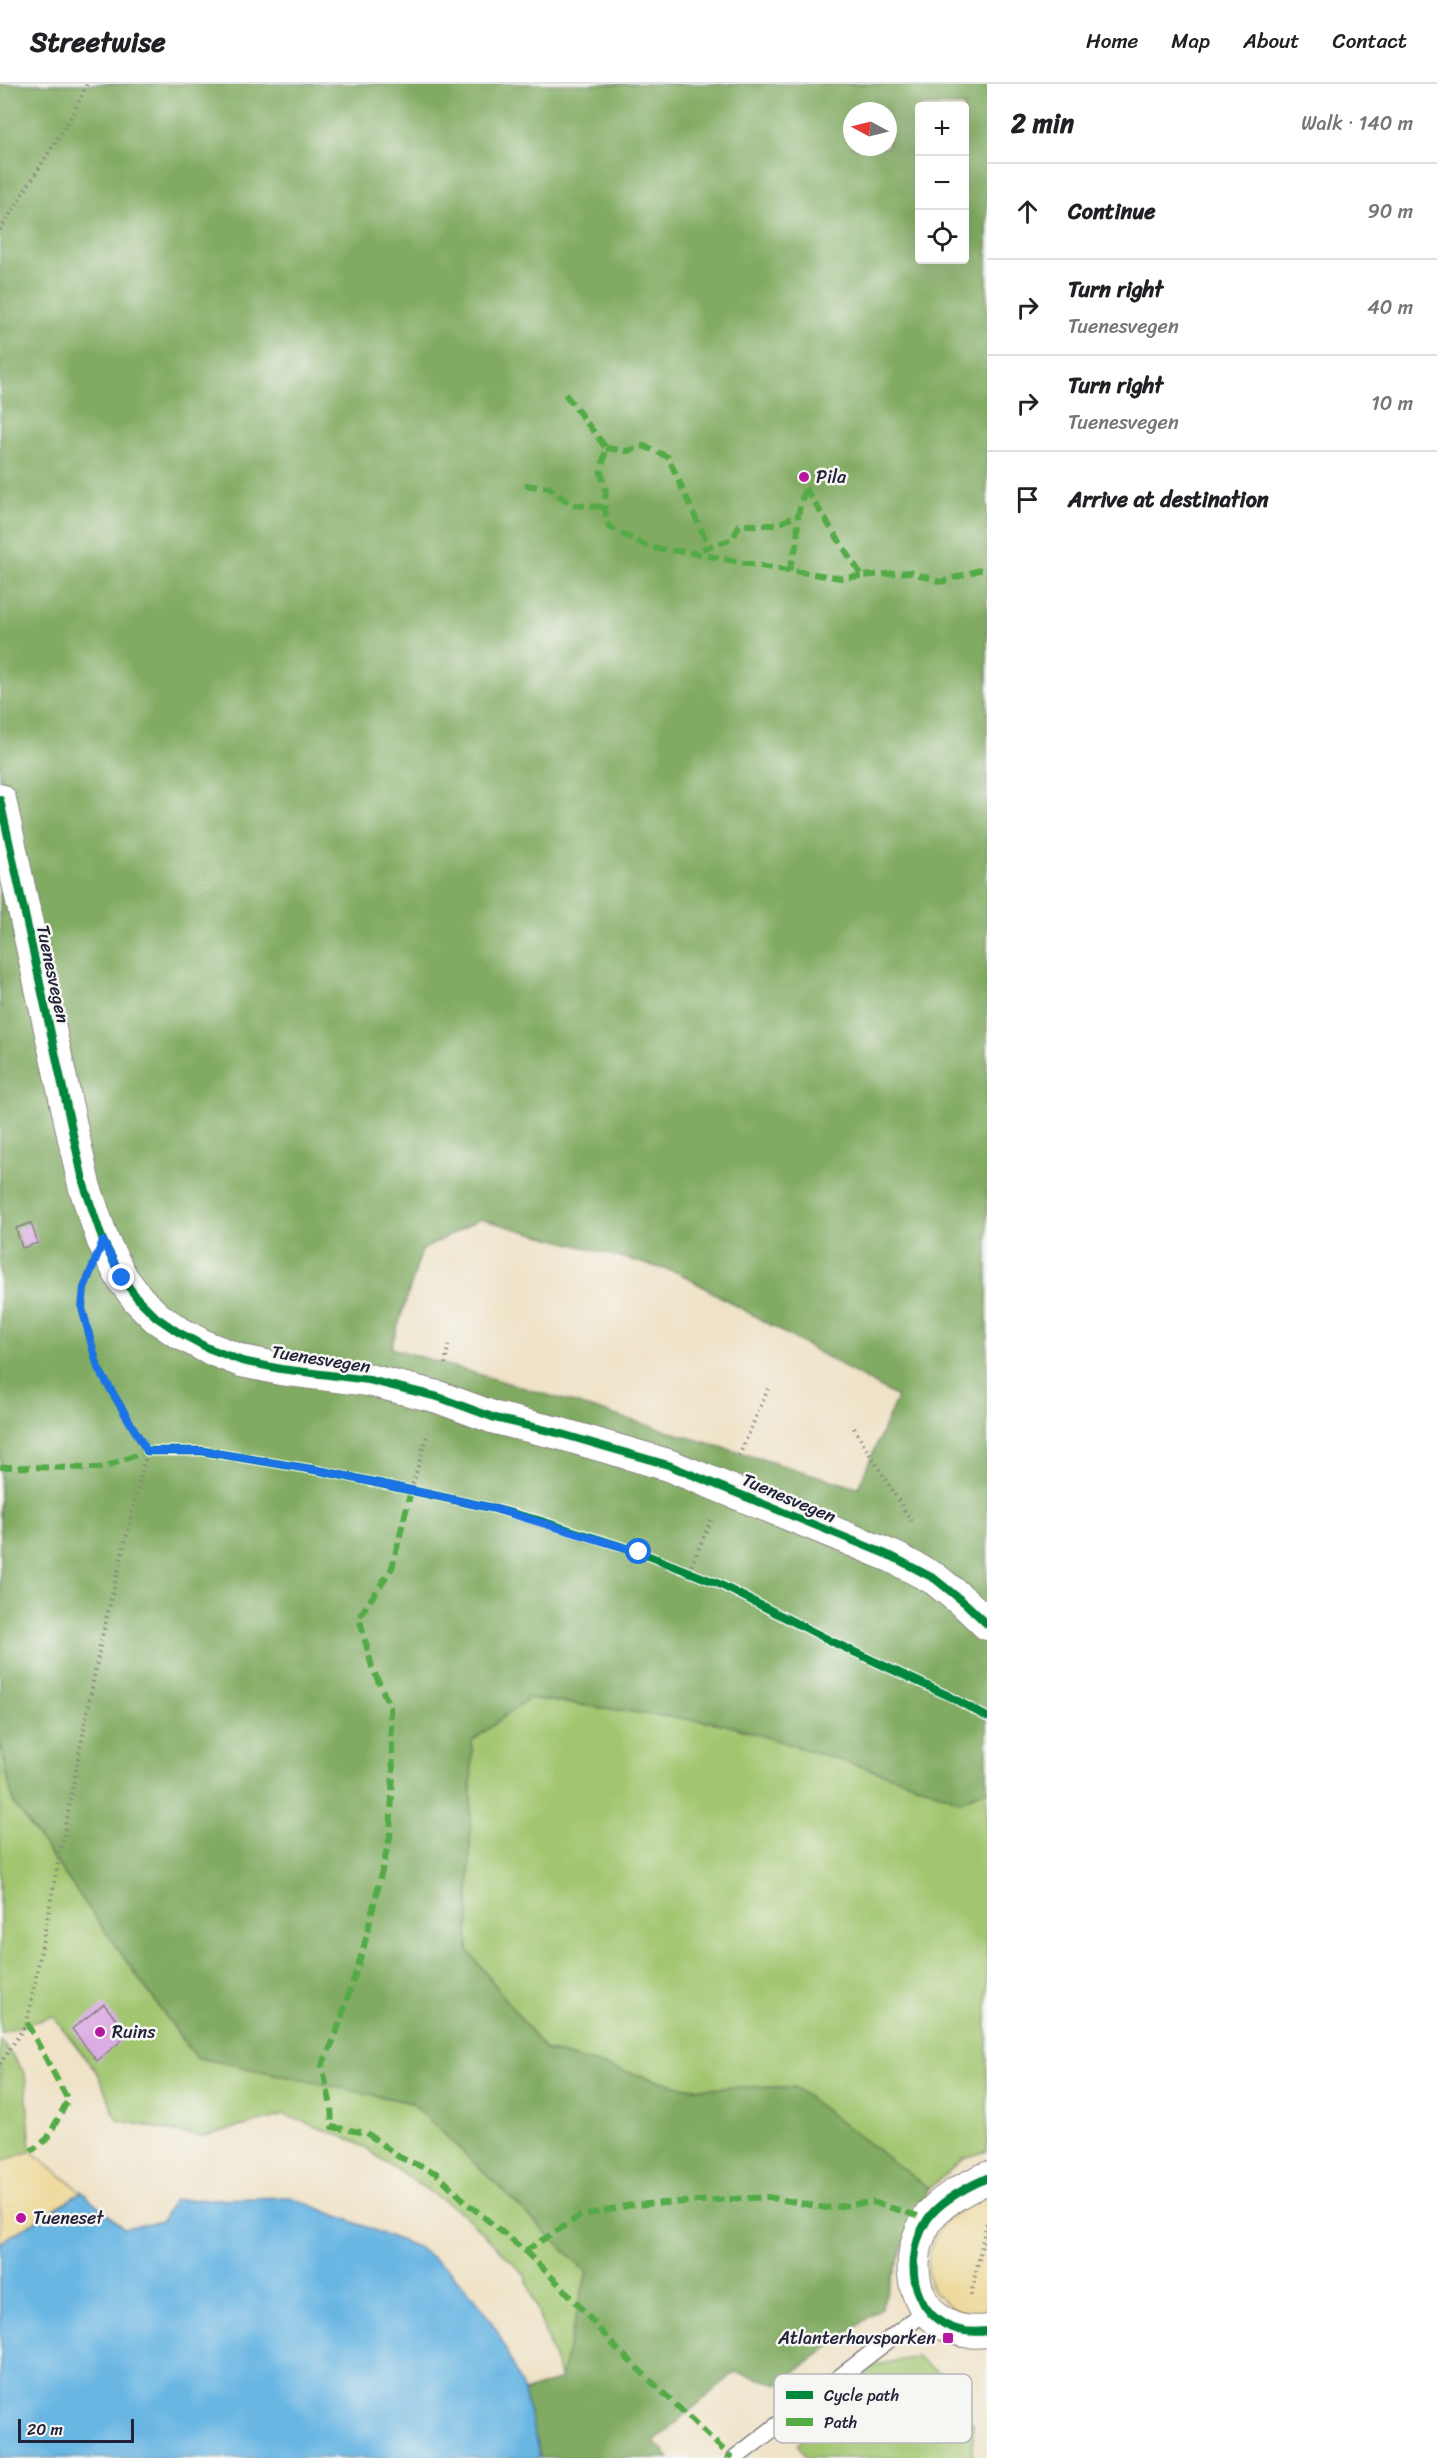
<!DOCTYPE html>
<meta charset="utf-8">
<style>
:root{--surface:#fff;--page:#f6f6f6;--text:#202124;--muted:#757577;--line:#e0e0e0}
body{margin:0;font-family:Sriracha,sans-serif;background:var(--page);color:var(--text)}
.controls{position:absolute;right:18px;top:18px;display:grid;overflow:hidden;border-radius:6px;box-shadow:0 6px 24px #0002}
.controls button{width:54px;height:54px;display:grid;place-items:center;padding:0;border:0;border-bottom:2px solid var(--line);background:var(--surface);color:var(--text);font:30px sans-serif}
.compass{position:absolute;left:843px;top:18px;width:54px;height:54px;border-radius:50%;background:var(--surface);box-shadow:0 6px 24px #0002;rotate:277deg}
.scale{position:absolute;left:18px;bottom:15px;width:116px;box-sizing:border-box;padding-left:6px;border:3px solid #22223b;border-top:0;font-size:16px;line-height:21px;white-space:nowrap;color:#22223b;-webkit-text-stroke:4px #f6f6f2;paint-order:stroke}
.stop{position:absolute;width:18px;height:18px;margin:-14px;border:4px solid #1a73e8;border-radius:50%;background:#fff}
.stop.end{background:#1a73e8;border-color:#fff;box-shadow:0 2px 6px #0008}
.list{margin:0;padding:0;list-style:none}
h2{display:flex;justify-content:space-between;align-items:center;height:78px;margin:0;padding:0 24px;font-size:26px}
h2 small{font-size:20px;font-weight:400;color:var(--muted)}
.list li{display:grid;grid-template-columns:39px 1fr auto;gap:18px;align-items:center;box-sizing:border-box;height:96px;padding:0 24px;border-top:2px solid var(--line)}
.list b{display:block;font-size:22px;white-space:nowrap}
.list p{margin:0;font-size:20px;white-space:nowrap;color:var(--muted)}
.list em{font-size:20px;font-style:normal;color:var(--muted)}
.icon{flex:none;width:33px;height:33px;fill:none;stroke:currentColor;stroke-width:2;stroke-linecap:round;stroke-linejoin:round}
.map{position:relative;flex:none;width:987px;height:2374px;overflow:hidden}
header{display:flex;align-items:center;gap:36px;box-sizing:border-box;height:84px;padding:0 30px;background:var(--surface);border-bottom:2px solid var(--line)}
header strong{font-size:28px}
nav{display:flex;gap:33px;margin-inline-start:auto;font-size:21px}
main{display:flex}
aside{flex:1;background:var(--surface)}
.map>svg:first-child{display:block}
</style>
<header>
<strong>Streetwise</strong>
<nav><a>Home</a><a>Map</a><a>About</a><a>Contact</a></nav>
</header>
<main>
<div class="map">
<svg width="987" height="2374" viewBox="0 0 987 2374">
<rect width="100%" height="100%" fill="#f6f6f2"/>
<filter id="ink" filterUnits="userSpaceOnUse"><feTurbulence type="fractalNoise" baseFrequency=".0167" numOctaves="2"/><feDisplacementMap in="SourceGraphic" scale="12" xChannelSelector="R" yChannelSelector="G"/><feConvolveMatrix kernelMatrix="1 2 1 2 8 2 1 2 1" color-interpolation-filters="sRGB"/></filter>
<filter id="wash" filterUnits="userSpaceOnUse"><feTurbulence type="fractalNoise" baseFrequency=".008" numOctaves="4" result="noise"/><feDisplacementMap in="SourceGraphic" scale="24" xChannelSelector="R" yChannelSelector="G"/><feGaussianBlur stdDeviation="1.35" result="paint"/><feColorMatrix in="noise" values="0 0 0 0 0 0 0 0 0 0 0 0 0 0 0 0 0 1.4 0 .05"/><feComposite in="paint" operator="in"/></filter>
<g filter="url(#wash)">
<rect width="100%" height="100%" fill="#efe2c6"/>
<g fill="#a2c66f" stroke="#627455" stroke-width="1.5">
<path d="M528 1614 724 1640 920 1701 960 1717 987 1705V2067L964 2074 929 2105 794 2003 686 2004 545 1966 468 1866 472 1657Z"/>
<path d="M0 1656 13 1718 195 1973 412 2019 587 2188 561 2295 525 2191 464 2131 354 2057 285 2031 201 2053 117 2036 98 1990 53 1932 0 1949Z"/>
<path d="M0 1956 25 1989 31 2067 0 2078Z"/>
<path d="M916 2273 958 2302 973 2344V2374H806L798 2360 820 2327 870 2282Z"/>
</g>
<path fill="#81ab62" stroke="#52664e" stroke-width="1.5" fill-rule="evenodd" d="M0 0H987V1705L960 1717 920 1701 724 1640 529 1614 472 1657 468 1866 545 1966 686 2004 794 2003 929 2105 904 2160 881 2224 779 2300 735 2288 654 2358 669 2374H540L524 2308 561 2295 587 2188 412 2019 195 1973 13 1718 0 1656ZM920 22H964V176H920ZM852 27H888V63H852ZM480 1135 679 1189 897 1313 858 1404 391 1264 422 1166Z"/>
<g fill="#eeda9e" stroke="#887e6c" stroke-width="1.5">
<path d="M31 2067 82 2108 0 2159V2078Z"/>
<path d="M987 2111V2230C979 2233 973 2230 965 2228 954 2225 937 2215 932 2204 924 2184 929 2154 944 2138 955 2127 973 2118 987 2111Z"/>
</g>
<path fill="#69b6e3" stroke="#466c8f" stroke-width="1.5" d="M82 2108 124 2144 162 2137 173 2116 290 2113 417 2163 448 2185 474 2213 497 2246 524 2308 540 2374H0V2159Z"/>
<g id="blocks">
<g fill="#dcace4">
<path d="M31 1139 38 1159 22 1164 16 1144Z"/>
<path d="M104 1920 128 1951 97 1977 72 1945Z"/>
</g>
</g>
</g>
<g filter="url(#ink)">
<use href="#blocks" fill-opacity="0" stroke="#888280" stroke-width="1.5"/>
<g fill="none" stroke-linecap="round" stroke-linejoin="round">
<g stroke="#888280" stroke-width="19">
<path id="lane" d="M735 2374 926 2227"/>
</g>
<g stroke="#888280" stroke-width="34">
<g id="street">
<path d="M0 716 84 1101 103 1157 122 1194 138 1215 156 1233 178 1248 208 1264 242 1277 281 1285 369 1296 438 1313 495 1334 558 1349 668 1381 893 1473 935 1495 966 1520 987 1540"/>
<path d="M987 2094C967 2103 939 2117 927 2136 896 2186 920 2256 987 2247"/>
</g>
</g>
<g stroke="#888280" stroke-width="4" stroke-dasharray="1.5 4.5" stroke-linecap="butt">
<path d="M0 146 73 30 87 0"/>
<path d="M445 1280 449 1257"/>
<path d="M854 1344 911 1437"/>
<path d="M739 1372 769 1303"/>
<path d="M411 1406 428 1348"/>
<path d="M689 1487 711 1436"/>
<path d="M0 1980 27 1939 101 1557 147 1367 98 1284 82 1224 85 1202"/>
<path d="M971 2211 987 2138"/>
</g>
<use href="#lane" stroke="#fff" stroke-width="16"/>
<use href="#street" stroke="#fff" stroke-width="32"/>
<g stroke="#53aa46" stroke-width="6" stroke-dasharray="12 6" stroke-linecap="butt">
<path d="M565 310 606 364 601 388 606 408 604 423 609 443 651 464 694 469 766 483 841 494 862 492"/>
<path d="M606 364 627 367 644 362 668 373 709 463"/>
<path d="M525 401 550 404 571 421 604 423"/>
<path d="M805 404 862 492 910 488 941 498 979 486 987 485"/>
<path d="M702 465 733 455 739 441H776L798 431"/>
<path d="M789 487 797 459 798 431 805 404"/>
<path d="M0 1383 102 1384 147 1367"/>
<path d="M411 1406 392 1484 359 1533 372 1583 390 1623 393 1687 390 1753 363 1866 335 1953 322 1981 331 2022 332 2043 367 2049 399 2073 436 2089 468 2120 525 2167 565 2206 617 2265 732 2374"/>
<path d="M27 1939 68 2016 47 2055 31 2067"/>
<path d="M525 2167 580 2132 631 2121 768 2113 826 2124 872 2118 928 2135"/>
</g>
<g stroke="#f6f6f2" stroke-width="11">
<g id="cycleway">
<path d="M0 716 84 1101 103 1157 122 1194 138 1215 156 1233 178 1248 208 1264 242 1277 281 1285 369 1296 438 1313 495 1334 558 1349 668 1381 893 1473 935 1495 966 1520 987 1540"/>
<path d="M147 1367H202L322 1387 492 1424 538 1436 639 1468 719 1500 835 1559 949 1612 987 1633"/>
<path d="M987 2094C967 2103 939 2117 927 2136 896 2186 920 2256 987 2247"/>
</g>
</g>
<use href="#cycleway" stroke="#00873e" stroke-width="8"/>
</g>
</g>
<g fill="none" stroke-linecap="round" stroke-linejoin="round" filter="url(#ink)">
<path stroke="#1a73e8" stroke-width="8" d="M122 1194 103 1157 84 1204 82 1224 98 1284 147 1367H202L322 1387 492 1424 639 1468"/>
</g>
<g fill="#b5179e" stroke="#f6f6f2" stroke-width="2">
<circle cx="804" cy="393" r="6"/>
<circle cx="100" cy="1948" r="6"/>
<circle cx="21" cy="2134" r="6"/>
<rect x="942" y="2248" width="12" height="12" rx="3"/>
</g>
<g text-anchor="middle" stroke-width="5" stroke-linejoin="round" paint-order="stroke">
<g font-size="18" fill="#22223b" stroke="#f6f6f2" text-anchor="start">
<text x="816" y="399">Pila</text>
<text x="112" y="1954">Ruins</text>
<text x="33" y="2140">Tueneset</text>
<text x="936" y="2260" text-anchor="end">Atlanterhavsparken</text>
</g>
<g font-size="18" fill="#22223b" stroke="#f6f6f2">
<text transform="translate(53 890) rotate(78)" y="6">Tuenesvegen</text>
<text transform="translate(321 1275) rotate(9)" y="6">Tuenesvegen</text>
<text transform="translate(789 1414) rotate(23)" y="6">Tuenesvegen</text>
</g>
</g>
<rect x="774" y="2290" width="198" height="69" rx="9" fill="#f6f6f2" stroke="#b6b6bb" stroke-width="1.5"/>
<rect x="786" y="2307" width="27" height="8" fill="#00873e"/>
<rect x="786" y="2334" width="27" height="8" fill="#53aa46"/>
<g font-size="16" fill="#22223b">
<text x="824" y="2317">Cycle path</text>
<text x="824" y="2344">Path</text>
</g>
</svg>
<div class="controls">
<button>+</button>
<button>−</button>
<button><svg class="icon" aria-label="locate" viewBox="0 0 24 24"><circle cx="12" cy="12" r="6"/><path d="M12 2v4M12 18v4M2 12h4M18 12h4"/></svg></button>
</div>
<svg class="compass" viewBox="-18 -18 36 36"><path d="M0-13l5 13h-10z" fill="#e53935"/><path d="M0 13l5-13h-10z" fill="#757577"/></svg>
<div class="scale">20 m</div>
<div class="stop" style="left:639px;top:1468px"></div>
<div class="stop end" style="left:122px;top:1194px"></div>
</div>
<aside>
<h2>2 min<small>Walk · 140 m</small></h2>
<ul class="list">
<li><svg class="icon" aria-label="ahead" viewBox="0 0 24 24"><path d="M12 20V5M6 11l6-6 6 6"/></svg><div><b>Continue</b></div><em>90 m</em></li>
<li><svg class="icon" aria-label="right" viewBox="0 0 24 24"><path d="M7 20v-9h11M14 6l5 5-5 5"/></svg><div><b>Turn right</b><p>Tuenesvegen</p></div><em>40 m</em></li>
<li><svg class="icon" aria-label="right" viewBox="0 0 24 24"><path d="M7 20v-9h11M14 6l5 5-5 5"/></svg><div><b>Turn right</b><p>Tuenesvegen</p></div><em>10 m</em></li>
<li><svg class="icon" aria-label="arrive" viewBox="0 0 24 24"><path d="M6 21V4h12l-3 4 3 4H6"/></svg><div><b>Arrive at destination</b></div></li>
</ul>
</aside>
</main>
